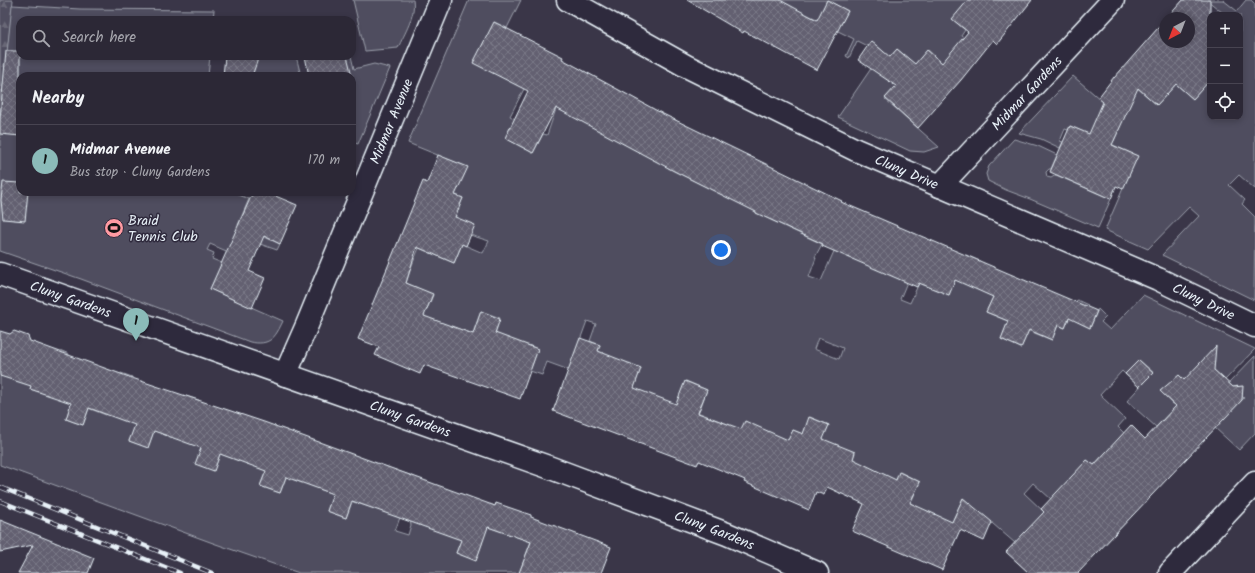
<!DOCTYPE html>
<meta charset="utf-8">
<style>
:root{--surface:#2c2836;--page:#383442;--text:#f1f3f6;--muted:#a6a6ad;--line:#484451;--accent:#8bbbb9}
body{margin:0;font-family:Kalam,sans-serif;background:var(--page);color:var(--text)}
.controls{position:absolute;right:12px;top:12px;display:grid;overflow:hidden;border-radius:8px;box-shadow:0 2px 6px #0003}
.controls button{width:36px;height:36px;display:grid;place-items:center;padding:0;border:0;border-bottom:1px solid var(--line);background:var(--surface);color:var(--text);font:20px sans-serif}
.compass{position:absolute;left:1159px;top:12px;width:36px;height:36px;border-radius:50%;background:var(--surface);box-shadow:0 2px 6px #0003;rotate:222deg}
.you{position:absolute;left:721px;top:250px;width:14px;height:14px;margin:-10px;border:3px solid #fff;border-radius:50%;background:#1a73e8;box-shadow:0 0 0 6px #1a73e833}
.badge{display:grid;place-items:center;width:26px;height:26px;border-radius:50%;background:var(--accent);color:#111;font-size:13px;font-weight:700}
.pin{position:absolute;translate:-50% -33px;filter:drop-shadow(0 1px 2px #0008)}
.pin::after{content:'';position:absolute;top:21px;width:14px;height:12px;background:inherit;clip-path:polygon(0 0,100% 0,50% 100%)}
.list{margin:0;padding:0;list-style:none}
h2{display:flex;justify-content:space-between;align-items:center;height:52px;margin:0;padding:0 16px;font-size:17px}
h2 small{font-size:13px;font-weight:400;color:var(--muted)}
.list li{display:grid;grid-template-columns:26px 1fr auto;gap:12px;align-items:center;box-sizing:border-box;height:72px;padding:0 16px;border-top:1px solid var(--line)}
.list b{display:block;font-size:15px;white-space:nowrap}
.list p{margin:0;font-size:13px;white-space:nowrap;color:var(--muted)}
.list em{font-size:13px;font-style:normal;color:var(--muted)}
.icon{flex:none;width:22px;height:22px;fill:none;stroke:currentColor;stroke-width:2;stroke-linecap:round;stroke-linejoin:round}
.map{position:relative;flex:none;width:1255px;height:573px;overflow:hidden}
.search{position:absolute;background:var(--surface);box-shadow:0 2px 6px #0003;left:16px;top:16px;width:340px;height:44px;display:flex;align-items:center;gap:10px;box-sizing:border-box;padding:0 14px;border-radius:12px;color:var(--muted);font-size:15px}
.panel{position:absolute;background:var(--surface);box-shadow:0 2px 6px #0003;left:16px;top:72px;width:340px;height:124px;border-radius:12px}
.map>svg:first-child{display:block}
</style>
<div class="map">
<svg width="1255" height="573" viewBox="0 0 1255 573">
<defs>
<pattern id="forest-firs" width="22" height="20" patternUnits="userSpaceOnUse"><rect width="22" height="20" fill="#504e5f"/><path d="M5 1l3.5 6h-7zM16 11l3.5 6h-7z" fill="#696877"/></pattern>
<pattern id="building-cross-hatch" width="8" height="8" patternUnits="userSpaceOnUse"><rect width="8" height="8" fill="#636171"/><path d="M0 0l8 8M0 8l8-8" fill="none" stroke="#797886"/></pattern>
</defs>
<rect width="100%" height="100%" fill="#3a3648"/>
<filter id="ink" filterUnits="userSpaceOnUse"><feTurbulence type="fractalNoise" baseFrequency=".025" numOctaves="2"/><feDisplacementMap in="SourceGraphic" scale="8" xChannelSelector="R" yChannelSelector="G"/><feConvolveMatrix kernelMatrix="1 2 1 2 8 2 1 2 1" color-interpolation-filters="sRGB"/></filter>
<g filter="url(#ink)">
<path fill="url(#forest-firs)" stroke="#9ca0ac" d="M0 0H13L0 119Z"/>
<g fill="#504e5f" stroke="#9ca0ac" fill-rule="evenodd">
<path d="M353 0H413C416 16 404 34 398 48L365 51Z"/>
<path d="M469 0H521L507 28 494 22 524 89 510 116 515 119 505 138 533 153 543 134 547 135 556 109 578 68 673 121 675 119 677 121 667 141 679 146 668 168 733 200 766 190 756 213 822 244 815 257 816 258 809 277 821 281 845 226 917 258 900 299 910 303 919 283 949 295 966 255 980 261 971 282 993 297 986 312 1010 322 1007 325 1001 339 1021 348 1027 334V330L1052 340 1058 325 1065 328 1077 300 1088 305 1080 323 1090 328 1098 309 1106 317 1101 322 1110 330 1143 295 1255 349 1225 380 1212 368 1214 366 1215 361 1210 357 1190 385 1179 375 1162 393 1173 404 1177 405 1156 427 1127 401 1153 372 1139 360 1125 374 1122 371 1100 395 1125 419 1118 427 1134 443 1102 456 1094 465 1087 460 1079 469 1096 485 1051 499 1033 483 1024 493 1061 528 1015 543 963 498 950 526 908 502 912 500 920 482 900 472 891 491 850 477 842 494 839 493 855 453 836 445 802 460 829 425 810 417 803 434 793 430 785 448 732 452 730 425 697 412 700 409 707 390 686 381 678 405 624 414 641 368 629 363 615 402 591 371 600 345 590 341 596 324 587 321 569 370 547 362 542 375 530 371 538 349 528 345 521 364 494 337 500 318 481 311 474 330V334L453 327 432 341 422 370 403 364 419 303 428 307 433 295 406 283 412 265 419 248 454 263 462 244 483 253 489 241 470 235 455 218 463 198 442 189 462 178 467 167 408 143ZM818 338 843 348 839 359 814 349Z"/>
<path d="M771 0H975L952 19 965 30 961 36 973 45 960 79 928 50 914 66 911 61 897 49 882 66 901 80 885 99 939 147 924 152 910 151 838 117 883 51 871 41 867 46 857 41 849 58 846 56 854 39 836 30 840 26 848 11 827 0 820 15 819 20 797 10 776 49 772 47 783 27Z"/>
<path d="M1207 0H1223L1237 11 1246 0H1251L1255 4V189L1239 175 1229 185 1245 200 1242 204 1255 217 1254 300 1162 255 1199 216 1189 207 1148 249 1105 230 1137 156 1111 144 1114 141 1122 122 1091 135 1070 126 1068 130 1065 129 1060 141 1063 142 1060 148 1041 139 1019 133 1073 76 1115 112 1129 81 1157 105 1178 82 1179 87 1193 99 1209 81 1210 45V117H1240V15H1221L1223 13Z"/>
<path d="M12 5 80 9 214 10 213 20H20V56H210L208 76H20V192H240L239 195 249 199 238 225 280 244 277 250 240 237 252 262 210 244 207 250 214 253 212 259 222 263 210 289 283 321C275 338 270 346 250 342L81 279 0 251V119Z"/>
<path d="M259 56H296L301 76H251Z"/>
<path d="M351 56 354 69 374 64 390 68 358 144 352 142V76L344 57Z"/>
<path d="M1014 139 1038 146 1057 155 1051 169H1049L1046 172 1047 177 1051 178 1056 175 1111 199 1098 228 1030 199 1006 190 988 181 986 174 989 166Z"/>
<path d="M62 351 69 354 54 396 73 403 71 404 66 419 83 425 88 411V408L106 415 121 373 132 377 118 418 137 425 129 441 148 447 153 434V430L171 437 186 396 199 400 184 441 203 448 214 470 219 457 218 453 268 471 265 473 260 486 280 493 285 480 284 476 302 483 331 447 317 488 335 495 332 497 327 511 346 518 351 504 350 501 370 507 384 466 415 477 395 531 408 535 411 525 410 520 463 540 460 543 456 553 476 560 482 544 490 504 495 506 488 527 523 539 539 520 519 573H299L213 543 0 465V376L34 377 30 389 46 394Z"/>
<path d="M1255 356V433L1239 450 1215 428 1244 398 1241 395 1242 390 1238 386 1233 387 1229 383Z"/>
</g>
<g fill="url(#building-cross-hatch)" stroke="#e8f1f8">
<path d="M687 0H780L817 20 827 0 848 11 817 70 744 31 743 33Z"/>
<path d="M968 0H1032L997 44 993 40 961 80 918 128 885 98 896 86 858 60 871 41 890 57 897 49 915 64 927 50 942 63 968 32 952 19Z"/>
<path d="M1183 0H1210V80L1193 99 1176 84 1157 105 1138 88 1112 145 1138 156 1123 189 1116 186 1111 199 1050 172 1070 126 1089 134 1103 102 1098 98 1114 77V78L1165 20V42H1189V18H1167Z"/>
<path d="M494 22 563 57 562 59 663 114 842 201 841 202 1097 311 1090 328 1069 318 1065 328 1058 325 1052 340 1029 330 1021 348 1001 339 1008 321 986 312 993 297 955 280 949 295 919 283 917 287 822 246 823 244 756 213V212L674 171 556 108 533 153 505 138 528 91 473 63Z"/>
<path d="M6 51H20V136L0 134V119Z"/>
<path d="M225 56H259L252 76H223Z"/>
<path d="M305 56H347L352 76H309Z"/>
<path d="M438 155 468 167 455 195 463 198 455 217 475 225 466 246 462 244 454 263 417 247 406 283 433 294 424 316 473 334 481 311 500 319 495 333 538 349 520 399 424 365 420 374 375 355 379 347 358 339 423 181 427 183Z"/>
<path d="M3 182 20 183V192H28L25 221 3 219 1 200Z"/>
<path d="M253 192H266L297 205 280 244 264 236 249 271 265 278 252 308 210 289Z"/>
<path d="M0 331 10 334 14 331 28 336 30 341 132 378 264 422 495 506 496 503 531 515V517L611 547 601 573H519L531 542 488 527 476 561 456 553 461 540 352 501 346 518 327 511 333 494 286 477 280 493 260 486 266 471 220 454 214 471 195 464 201 448 154 431 148 448 129 441 135 425 89 408 83 425 74 422 66 419 71 403 30 389 31 386 0 376Z"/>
<path d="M580 338 600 345 598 351 641 368 634 388 676 404 685 381 707 390 698 413 741 429 745 421 788 440 793 430 803 434 809 417 829 425 823 439 855 452 853 459 896 480 899 472 920 482 910 503 952 522 963 498 992 522 984 541 960 530 942 570 852 531 864 504 827 487 824 495 816 492 809 510 744 482 745 480 699 461 697 465 553 411Z"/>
<path d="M1216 346 1214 370 1233 387 1243 386 1242 400 1078 573H1029L1006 552 1044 512 1041 509 1087 460 1094 465 1131 425 1145 439 1176 406 1160 391 1179 375 1184 380Z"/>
<path d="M1139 360 1153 373 1139 387 1125 374Z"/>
<path d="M0 520 94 558 88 573H18L33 545 0 552Z"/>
</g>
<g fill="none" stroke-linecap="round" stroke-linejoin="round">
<g stroke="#e8f1f8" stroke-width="25">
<g id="street">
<path id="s1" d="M568 0 686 66 856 150 1158 279 1255 326"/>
<path id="s2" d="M940 186 1113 0"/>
<path id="s3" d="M285 375 307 325 441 0"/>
<path d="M1170 573 1255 483"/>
</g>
</g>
<g stroke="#e8f1f8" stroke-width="25">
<g id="secondary">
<path id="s4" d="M0 274 551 468 727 534 817 573"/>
</g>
</g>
<use href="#street" stroke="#2f2a3d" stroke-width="22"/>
<use href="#secondary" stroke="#2f2a3d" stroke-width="22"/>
<g stroke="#e8f1f8" stroke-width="4.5">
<g id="rail">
<path d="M0 487 212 573"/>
<path d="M0 501 180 573"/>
</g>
</g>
<use href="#rail" stroke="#2f2a3d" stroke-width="3" stroke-dasharray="9" stroke-linecap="butt"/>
</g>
</g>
<defs>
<g id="stadium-disc" transform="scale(1)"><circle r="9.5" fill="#ff9aa2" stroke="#2f2a3d"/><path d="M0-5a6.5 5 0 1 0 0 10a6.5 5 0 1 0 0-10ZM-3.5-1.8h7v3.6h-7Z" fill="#111"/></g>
</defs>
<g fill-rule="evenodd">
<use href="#stadium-disc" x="114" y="228"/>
</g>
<g text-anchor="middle" stroke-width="3" stroke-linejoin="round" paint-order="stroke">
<g font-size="14" fill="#e8f1f8" stroke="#2f2a3d">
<text dy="5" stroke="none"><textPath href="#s2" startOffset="127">Midmar Gardens</textPath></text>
<text dy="5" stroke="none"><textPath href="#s3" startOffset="275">Midmar Avenue</textPath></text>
<text dy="5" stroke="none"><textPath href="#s1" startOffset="380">Cluny Drive</textPath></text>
<text dy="5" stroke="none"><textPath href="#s4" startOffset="75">Cluny Gardens</textPath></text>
<text dy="5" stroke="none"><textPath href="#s1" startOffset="704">Cluny Drive</textPath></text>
<text dy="5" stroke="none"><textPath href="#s4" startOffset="435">Cluny Gardens</textPath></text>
<text dy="5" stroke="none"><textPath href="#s4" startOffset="759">Cluny Gardens</textPath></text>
</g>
<g font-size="14" fill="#e8f1f8" stroke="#2f2a3d" text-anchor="start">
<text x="128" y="225">Braid<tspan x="128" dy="16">Tennis Club</tspan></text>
</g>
</g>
</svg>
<div class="controls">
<button>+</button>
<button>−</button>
<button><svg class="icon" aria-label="locate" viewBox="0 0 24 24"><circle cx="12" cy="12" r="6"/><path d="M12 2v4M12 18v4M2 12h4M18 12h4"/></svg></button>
</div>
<svg class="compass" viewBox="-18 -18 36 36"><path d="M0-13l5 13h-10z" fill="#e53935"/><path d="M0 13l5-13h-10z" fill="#a6a6ad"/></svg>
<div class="you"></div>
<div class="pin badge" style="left:136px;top:341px">1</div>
<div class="search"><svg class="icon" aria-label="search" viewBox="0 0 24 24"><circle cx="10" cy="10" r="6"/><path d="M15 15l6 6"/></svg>Search here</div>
<section class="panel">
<h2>Nearby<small></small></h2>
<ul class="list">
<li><span class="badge">1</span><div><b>Midmar Avenue</b><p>Bus stop · Cluny Gardens</p></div><em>170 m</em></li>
</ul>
</section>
</div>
